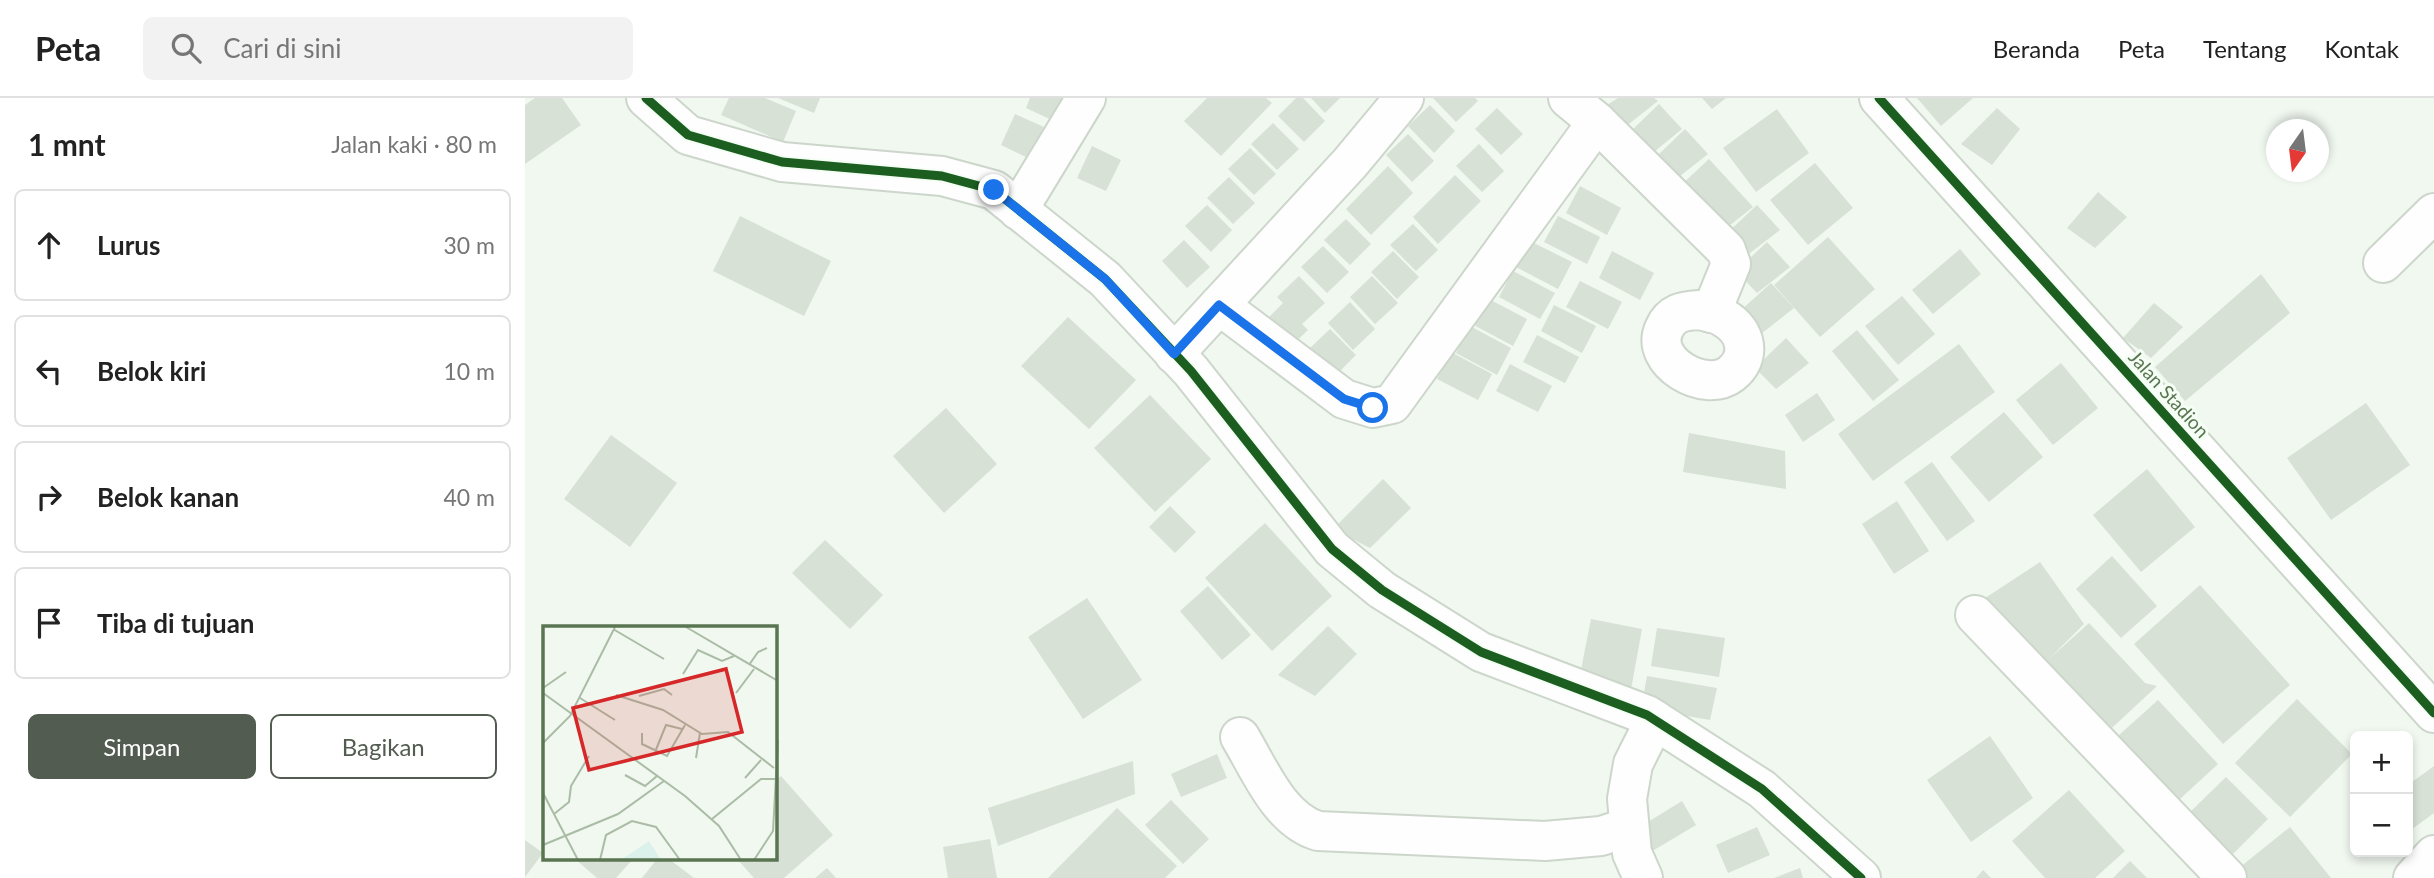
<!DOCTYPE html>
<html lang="id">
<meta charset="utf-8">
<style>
:root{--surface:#fff;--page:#f2f2f2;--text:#222;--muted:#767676;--line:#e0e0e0;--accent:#535c50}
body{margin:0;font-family:Lato,sans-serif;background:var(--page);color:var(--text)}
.controls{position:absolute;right:21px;bottom:21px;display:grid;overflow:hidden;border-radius:10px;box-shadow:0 4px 10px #0003}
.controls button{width:63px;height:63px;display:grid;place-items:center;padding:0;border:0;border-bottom:2px solid var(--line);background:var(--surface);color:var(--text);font:35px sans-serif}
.compass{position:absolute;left:1741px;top:21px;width:63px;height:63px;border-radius:50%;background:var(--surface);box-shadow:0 4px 10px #0003;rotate:194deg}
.stop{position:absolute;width:21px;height:21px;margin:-16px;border:5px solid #1a73e8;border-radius:50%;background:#fff}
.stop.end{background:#1a73e8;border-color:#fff;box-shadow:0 2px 7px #0008}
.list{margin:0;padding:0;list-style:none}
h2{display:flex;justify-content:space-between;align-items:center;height:91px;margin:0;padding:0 28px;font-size:30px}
h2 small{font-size:23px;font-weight:400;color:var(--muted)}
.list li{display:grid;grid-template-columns:46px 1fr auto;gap:21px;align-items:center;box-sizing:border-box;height:112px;margin:0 14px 14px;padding:0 14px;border:2px solid var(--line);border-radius:10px}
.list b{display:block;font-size:26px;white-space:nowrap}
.list em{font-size:23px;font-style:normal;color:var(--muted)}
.actions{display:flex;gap:14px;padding:21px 28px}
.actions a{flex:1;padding:16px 0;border:2px solid var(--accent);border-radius:10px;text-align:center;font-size:24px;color:var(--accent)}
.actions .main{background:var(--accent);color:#fff}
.icon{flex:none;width:38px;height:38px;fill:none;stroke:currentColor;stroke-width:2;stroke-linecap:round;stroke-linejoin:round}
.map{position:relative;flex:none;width:1909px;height:780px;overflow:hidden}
header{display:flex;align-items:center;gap:42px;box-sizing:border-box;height:98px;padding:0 35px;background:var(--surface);border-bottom:2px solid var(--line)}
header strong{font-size:33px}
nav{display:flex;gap:38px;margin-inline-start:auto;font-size:24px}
.search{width:490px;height:63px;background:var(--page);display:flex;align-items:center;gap:18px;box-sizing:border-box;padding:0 24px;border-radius:10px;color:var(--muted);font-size:26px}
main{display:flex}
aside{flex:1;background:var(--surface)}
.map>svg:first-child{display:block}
</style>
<header>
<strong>Peta</strong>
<div class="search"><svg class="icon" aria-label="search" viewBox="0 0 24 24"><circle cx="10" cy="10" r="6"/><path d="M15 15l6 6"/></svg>Cari di sini</div>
<nav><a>Beranda</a><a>Peta</a><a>Tentang</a><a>Kontak</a></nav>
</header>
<main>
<aside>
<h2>1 mnt<small>Jalan kaki · 80 m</small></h2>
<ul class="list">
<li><svg class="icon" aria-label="ahead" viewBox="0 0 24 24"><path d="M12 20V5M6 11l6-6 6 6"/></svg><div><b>Lurus</b></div><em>30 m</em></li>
<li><svg class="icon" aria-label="left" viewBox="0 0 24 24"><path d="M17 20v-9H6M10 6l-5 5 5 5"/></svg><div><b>Belok kiri</b></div><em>10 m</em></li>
<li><svg class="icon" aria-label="right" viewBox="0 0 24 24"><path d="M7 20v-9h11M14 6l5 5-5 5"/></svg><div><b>Belok kanan</b></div><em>40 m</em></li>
<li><svg class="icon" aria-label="arrive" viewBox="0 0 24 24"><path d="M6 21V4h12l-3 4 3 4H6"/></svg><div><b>Tiba di tujuan</b></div></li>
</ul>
<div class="actions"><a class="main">Simpan</a><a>Bagikan</a></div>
</aside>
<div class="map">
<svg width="1909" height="780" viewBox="0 0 1909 780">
<rect width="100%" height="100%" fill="#f0f8f0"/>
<g fill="#d8e1d5">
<path d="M10 0H37L56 27 0 66V7Z"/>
<path d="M204 0H240L271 13 258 44 196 17Z"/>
<path d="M253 0H295L289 15Z"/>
<path d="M505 0H540L529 23 501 10Z"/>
<path d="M682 0H741L747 5 696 58 659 23Z"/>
<path d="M771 0H778L800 23 779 44 753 18Z"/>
<path d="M786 0H815L800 15Z"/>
<path d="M908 0H950L953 3 931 24Z"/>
<path d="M1093 0H1129L1133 3 1100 29 1082 7Z"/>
<path d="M1177 0H1201L1187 11Z"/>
<path d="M1392 0H1448L1416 28Z"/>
<path d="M1134 6 1157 31 1124 58 1103 36Z"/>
<path d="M905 7 930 33 909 55 883 28Z"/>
<path d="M972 10 998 36 976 57 950 31Z"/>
<path d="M1472 10 1495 31 1467 67 1436 46Z"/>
<path d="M1252 11 1284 55 1231 94 1198 50Z"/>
<path d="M490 16 519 29 505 61 476 47Z"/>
<path d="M748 25 774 51 752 72 726 46Z"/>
<path d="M1160 31 1183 56 1150 82 1129 61Z"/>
<path d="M883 36 909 63 887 84 861 57Z"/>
<path d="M954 46 979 73 957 94 931 68Z"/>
<path d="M567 48 596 62 581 93 552 80Z"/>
<path d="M725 50 751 76 729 97 703 71Z"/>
<path d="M1184 61 1228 109 1195 135 1153 90Z"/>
<path d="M1290 65 1328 110 1283 147 1245 102Z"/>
<path d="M863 68 888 95 846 137 821 111Z"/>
<path d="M930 77 956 103 913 146 888 119Z"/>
<path d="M704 79 730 105 708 126 682 100Z"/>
<path d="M1055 88 1096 110 1082 137 1041 115Z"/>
<path d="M1573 94 1602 119 1570 150 1542 130Z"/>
<path d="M682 107 707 132 686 154 660 128Z"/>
<path d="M1232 107 1255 132 1221 158 1201 136Z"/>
<path d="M215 118 306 163 279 218 188 173Z"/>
<path d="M1033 118 1075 139 1062 166 1019 144Z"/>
<path d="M821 121 846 146 825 167 799 142Z"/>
<path d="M888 126 913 152 891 173 865 147Z"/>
<path d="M1303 139 1350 191 1295 239 1249 187Z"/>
<path d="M659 142 685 169 662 190 637 163Z"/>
<path d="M1005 143 1047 164 1033 191 991 169Z"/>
<path d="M1242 144 1265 169 1232 195 1211 173Z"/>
<path d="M798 148 824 174 802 195 776 169Z"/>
<path d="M1435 151 1456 176 1408 216 1387 192Z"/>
<path d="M868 153 894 179 872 201 846 174Z"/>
<path d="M1087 153 1129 175 1115 202 1074 180Z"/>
<path d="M988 173 1030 195 1015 221 974 199Z"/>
<path d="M1736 176 1765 215 1660 303 1630 269Z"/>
<path d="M774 178 800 205 777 226 783 232 761 253 736 227 758 205 752 199Z"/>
<path d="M847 178 873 205 850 226 825 199Z"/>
<path d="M1055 183 1097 204 1083 231 1041 209Z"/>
<path d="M1246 185 1269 210 1236 236 1214 214Z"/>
<path d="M1377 198 1410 236 1373 267 1340 228Z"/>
<path d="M960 199 1002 221 988 248 947 226Z"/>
<path d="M825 204 850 231 828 252 803 225Z"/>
<path d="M1629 205 1658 229 1626 260 1598 240Z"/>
<path d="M1029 207 1071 228 1057 255 1016 233Z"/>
<path d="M543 219 611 282 564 331 496 268Z"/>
<path d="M945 228 986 250 972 277 931 255Z"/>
<path d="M805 231 831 257 809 279 783 252Z"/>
<path d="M1332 232 1374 282 1348 303 1307 253Z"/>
<path d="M1012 237 1054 259 1040 285 998 264Z"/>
<path d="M1261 240 1284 265 1251 291 1230 270Z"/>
<path d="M1434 246 1470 294 1348 383 1313 336Z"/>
<path d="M926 254 967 276 953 302 912 281Z"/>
<path d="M1536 265 1573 310 1528 347 1491 302Z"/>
<path d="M985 266 1027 288 1013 314 971 293Z"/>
<path d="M1292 295 1310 322 1278 344 1260 317Z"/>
<path d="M625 297 686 361 630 414 569 350Z"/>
<path d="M1841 305 1885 367 1806 422 1762 360Z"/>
<path d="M421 310 472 366 419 415 368 358Z"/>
<path d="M1479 314 1518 359 1464 404 1425 359Z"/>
<path d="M1164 335 1260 353 1261 391 1158 374Z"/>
<path d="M86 337 152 385 105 449 39 401Z"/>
<path d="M1407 364 1450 423 1422 443 1379 384Z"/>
<path d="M1622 371 1670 429 1616 474 1568 417Z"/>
<path d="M858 381 886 410 845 450 808 431Z"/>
<path d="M1372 403 1404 453 1369 476 1337 426Z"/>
<path d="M645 408 671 434 650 455 624 429Z"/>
<path d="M740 425 807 498 747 553 680 480Z"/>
<path d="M300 442 358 497 325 531 267 475Z"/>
<path d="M1587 458 1632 508 1596 540 1551 491Z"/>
<path d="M1515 464 1559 526 1524 561 1564 525 1620 585 1632 588 1575 641 1448 508Z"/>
<path d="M1675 487 1765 587 1698 646 1609 546Z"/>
<path d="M683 488 726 537 697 562 655 513Z"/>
<path d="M562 500 617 582 558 621 503 539Z"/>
<path d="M1066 521 1117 531 1105 597 1053 587Z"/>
<path d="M803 528 832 556 790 598 753 577Z"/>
<path d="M1132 530 1200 540 1194 579 1126 568Z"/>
<path d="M1122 578 1192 590 1185 622 1116 610Z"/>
<path d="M1772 601 1827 656 1765 719 1710 665Z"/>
<path d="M1633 602 1693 666 1643 712 1583 647Z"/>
<path d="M1465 638 1508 700 1446 744 1402 682Z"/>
<path d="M692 656 702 680 656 699 646 676Z"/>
<path d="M608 663 610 696 473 748 463 710Z"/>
<path d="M1909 668V715L1883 734V687Z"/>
<path d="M256 678 308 737 259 780H229L212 761H250V683Z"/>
<path d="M1701 679 1743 721 1702 762 1659 720Z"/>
<path d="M1544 692 1600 753 1570 780H1520L1487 743Z"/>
<path d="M646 702 684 741 658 766 620 727Z"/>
<path d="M1157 703 1171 727 1124 755 1110 732Z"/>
<path d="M592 710 652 768 640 780H523Z"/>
<path d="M1232 729 1245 757 1203 775 1191 747Z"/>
<path d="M1765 729 1806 780H1714L1709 774Z"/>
<path d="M465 741 472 780H423L418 749Z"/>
<path d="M0 742 18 755 0 779Z"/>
<path d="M50 761H108L91 780H72Z"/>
<path d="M132 761H144L169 780H117Z"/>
<path d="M1605 763 1622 780H1588Z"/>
<path d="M302 770 311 780H290Z"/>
<path d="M1275 770 1278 780H1249Z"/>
<path d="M1458 772 1466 780H1451Z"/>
</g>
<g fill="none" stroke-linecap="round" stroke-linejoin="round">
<g stroke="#cdd6cb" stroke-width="42">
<g id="minor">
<path d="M121 0 163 37 257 64 417 78 469 92 580 181 666 273 807 451 857 492 956 554 1122 617 1237 691 1336 780"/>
<path d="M1043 0 1072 24 1201 152 1206 166 1186 215"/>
<path d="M1354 0 1909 615"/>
<path d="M493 112 561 0"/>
<path d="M1858 165 1909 115"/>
<path d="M694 207 819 301 848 310 867 306 1072 24"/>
<path d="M1174 212C1182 214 1192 215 1199 220 1222 233 1227 260 1206 276 1180 296 1124 264 1139 231 1146 215 1157 213 1174 212Z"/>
<path d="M649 256 825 65 879 0"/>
<path d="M1450 517 1702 780"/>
<path d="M715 639C735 672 754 721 793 733L1020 743 1076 738 1104 729"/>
<path d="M1118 780 1107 755 1102 701 1108 666 1130 622"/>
<path d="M1888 780 1909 757"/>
</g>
</g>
<use href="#minor" stroke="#fdfefd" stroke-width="38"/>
<g stroke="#f4fef4" stroke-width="13">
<g id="cycleway">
<path d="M121 0 163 37 257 64 417 78 469 92 580 181 666 273 807 451 857 492 956 554 1122 617 1237 691 1336 780"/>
<path d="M1354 0 1909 615"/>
</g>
</g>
<use href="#cycleway" stroke="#1b5e20" stroke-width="9"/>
</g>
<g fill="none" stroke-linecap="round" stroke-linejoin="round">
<path stroke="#1a73e8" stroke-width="9" d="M469 92 580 181 649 256 694 207 819 301 848 310"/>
</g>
<g text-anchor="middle" stroke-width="6" stroke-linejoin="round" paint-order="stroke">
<g font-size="19" fill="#5a7551" stroke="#f4fef4">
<text transform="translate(1644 296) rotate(48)" y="7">Jalan Stadion</text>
</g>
</g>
<g transform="translate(18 528)">
<rect width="234" height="234" fill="#f0f8f0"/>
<path d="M106 215 118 234H78Z" fill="#dcf0ec"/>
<path fill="none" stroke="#abbca6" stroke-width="2" d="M143 1 235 55M70 3 121 33M206 39 215 26 224 22M140 48 155 24 179 35 191 30M0 62 23 46M0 67 142 170 176 200 198 234M193 67 211 43M73 69 120 84 159 108 185 106 231 142M96 70 121 63 129 69M37 72 72 94M99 107V118L124 130 142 99M0 117 27 90 72 1M112 126 123 99 139 103M153 132 157 107M82 149 102 160 114 150M202 152 218 134M0 167 35 234M11 188 26 176 28 160 46 130M169 193 218 153H232M0 219 75 188 121 155M57 234 63 209 89 195 113 201 137 234M211 234 230 205 235 114"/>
<path fill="#d62828" fill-opacity="0.15" stroke="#d62828" stroke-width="3.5" d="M183 43 199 106 46 144 30 82Z"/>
<rect width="234" height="234" fill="none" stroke="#5a7551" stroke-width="3.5"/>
</g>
</svg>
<div class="controls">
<button>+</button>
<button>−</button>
</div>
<svg class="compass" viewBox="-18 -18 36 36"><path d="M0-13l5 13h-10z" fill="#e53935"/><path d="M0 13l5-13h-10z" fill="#767676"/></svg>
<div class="stop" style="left:848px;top:310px"></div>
<div class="stop end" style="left:469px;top:92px"></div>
</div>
</main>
